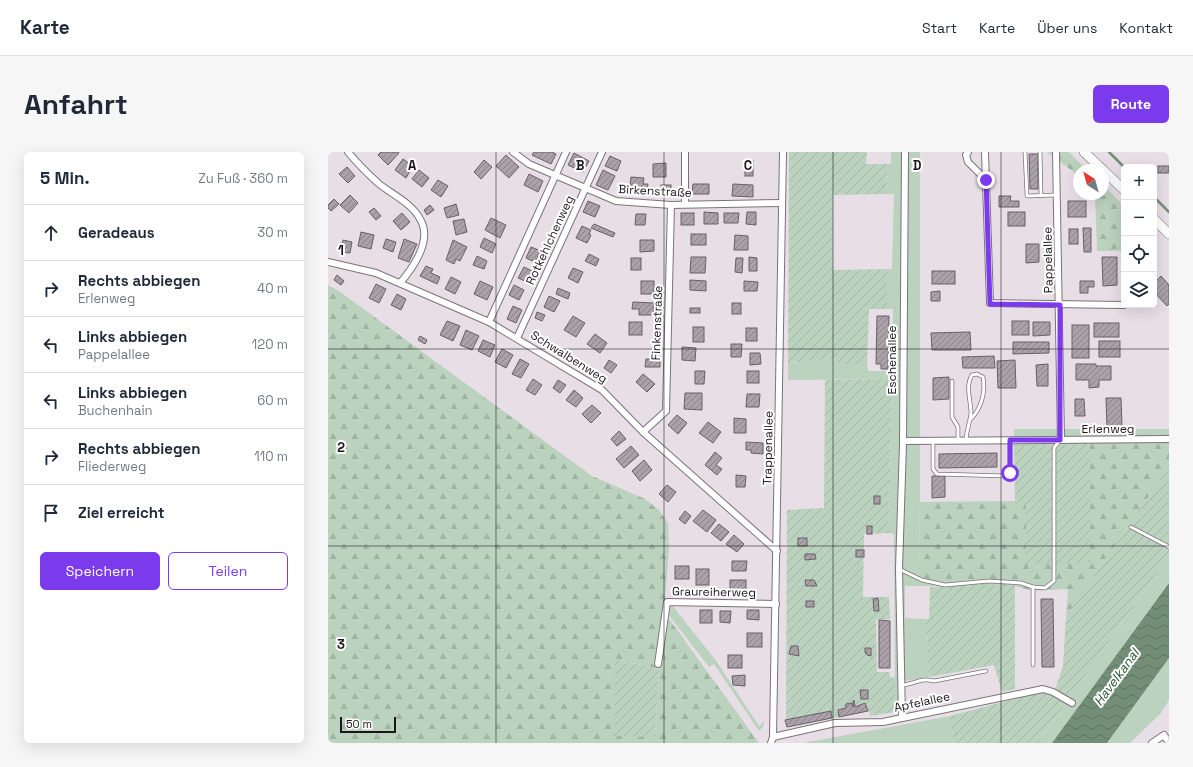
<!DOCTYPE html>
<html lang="de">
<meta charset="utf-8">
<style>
:root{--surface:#fff;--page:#f6f6f7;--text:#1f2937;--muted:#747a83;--line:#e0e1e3;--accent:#7c3aed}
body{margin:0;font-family:"Space Grotesk",sans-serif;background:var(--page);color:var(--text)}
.controls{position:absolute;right:12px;top:12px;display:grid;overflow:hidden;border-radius:6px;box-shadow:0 4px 16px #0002}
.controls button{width:36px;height:36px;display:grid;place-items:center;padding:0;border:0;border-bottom:1px solid var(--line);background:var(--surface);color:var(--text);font:20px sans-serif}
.compass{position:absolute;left:745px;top:12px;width:36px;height:36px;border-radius:50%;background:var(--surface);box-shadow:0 4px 16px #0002;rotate:323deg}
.scale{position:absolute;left:12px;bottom:10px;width:56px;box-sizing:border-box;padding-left:4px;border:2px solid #1a1619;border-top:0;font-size:11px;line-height:14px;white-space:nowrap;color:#1a1619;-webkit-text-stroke:3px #fff;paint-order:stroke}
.stop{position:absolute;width:12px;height:12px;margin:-9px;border:3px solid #7c3aed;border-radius:50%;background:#fff}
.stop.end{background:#7c3aed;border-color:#fff;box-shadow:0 1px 4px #0008}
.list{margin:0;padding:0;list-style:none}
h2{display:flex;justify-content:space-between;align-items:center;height:52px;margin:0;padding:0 16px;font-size:17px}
h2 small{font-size:13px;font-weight:400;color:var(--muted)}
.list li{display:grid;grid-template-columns:26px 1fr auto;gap:12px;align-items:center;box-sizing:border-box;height:56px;padding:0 16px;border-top:1px solid var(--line)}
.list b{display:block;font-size:15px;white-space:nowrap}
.list p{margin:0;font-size:13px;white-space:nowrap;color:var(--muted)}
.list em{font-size:13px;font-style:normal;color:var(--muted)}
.actions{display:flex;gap:8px;padding:12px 16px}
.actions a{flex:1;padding:9px 0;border:1px solid var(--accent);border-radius:6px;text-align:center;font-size:14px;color:var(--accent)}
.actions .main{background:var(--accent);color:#fff}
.icon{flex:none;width:22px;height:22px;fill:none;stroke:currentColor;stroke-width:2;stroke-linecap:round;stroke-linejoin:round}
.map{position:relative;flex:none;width:841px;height:591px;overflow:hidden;border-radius:6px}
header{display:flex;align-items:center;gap:24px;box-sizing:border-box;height:56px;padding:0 20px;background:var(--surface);border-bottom:1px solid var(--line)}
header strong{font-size:19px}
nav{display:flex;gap:22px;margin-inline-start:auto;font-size:14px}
.intro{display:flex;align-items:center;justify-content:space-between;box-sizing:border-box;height:96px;padding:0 24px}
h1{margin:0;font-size:28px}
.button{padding:10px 18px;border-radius:6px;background:var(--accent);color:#fff;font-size:14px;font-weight:700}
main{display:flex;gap:24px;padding:0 24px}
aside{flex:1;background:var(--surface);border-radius:6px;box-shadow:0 4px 16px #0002}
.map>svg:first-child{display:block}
</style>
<header>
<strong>Karte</strong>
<nav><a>Start</a><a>Karte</a><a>Über uns</a><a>Kontakt</a></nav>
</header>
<div class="intro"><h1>Anfahrt</h1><a class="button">Route</a></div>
<main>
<aside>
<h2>5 Min.<small>Zu Fuß · 360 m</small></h2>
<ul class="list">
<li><svg class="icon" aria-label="ahead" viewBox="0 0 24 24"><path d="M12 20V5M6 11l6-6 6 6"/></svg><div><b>Geradeaus</b></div><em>30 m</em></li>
<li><svg class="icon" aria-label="right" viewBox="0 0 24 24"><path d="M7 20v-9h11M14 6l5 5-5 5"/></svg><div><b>Rechts abbiegen</b><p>Erlenweg</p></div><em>40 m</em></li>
<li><svg class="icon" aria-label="left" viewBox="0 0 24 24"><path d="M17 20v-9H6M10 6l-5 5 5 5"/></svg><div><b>Links abbiegen</b><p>Pappelallee</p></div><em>120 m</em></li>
<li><svg class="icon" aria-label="left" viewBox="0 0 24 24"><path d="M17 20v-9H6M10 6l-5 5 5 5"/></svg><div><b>Links abbiegen</b><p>Buchenhain</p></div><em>60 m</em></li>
<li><svg class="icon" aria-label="right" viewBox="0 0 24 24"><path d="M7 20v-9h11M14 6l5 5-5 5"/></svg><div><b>Rechts abbiegen</b><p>Fliederweg</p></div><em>110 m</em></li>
<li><svg class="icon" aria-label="arrive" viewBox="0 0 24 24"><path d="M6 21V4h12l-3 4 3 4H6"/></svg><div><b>Ziel erreicht</b></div></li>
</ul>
<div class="actions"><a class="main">Speichern</a><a>Teilen</a></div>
</aside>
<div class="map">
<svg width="841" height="591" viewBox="0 0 841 591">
<defs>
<pattern id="forest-firs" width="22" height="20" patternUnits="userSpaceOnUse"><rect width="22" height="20" fill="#bbd2be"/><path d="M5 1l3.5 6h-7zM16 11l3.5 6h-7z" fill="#a0b4a3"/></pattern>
<pattern id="garden-furrows" width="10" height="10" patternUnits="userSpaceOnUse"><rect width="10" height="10" fill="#bbd2be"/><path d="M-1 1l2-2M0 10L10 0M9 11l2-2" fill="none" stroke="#a0b4a3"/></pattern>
<pattern id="water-waves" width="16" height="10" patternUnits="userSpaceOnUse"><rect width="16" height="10" fill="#738e76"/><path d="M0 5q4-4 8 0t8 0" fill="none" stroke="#5e7360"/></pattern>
<pattern id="building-hatch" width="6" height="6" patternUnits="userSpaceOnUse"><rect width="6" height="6" fill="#aba2a9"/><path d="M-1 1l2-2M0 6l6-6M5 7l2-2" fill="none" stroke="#8a8389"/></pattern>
</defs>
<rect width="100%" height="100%" fill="#e8dee6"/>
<g fill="#bbd2be">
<path d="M563 0H592V350L590 434H577V466L597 467 601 525 577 529V559L567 560 566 382 561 381 564 227 460 228V211L510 207V212H539L540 219H564L565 157H559V117H564L566 42H559L560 12H563Z"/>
<path d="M686 277H841V292L686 293Z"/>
<path d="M841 404V431L724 591H710Z"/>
<path d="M343 452 389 510 431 574 436 569 435 575 431 579 386 512 381 515 340 462Z"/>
<path d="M841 506V548L833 561 802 591H779Z"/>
<path d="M622 564 626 591H475Z"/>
</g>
<g fill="url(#forest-firs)">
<path d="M719 0H741L759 18H751V24Z"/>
<path d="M775 33 796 54V99H769L767 42H775Z"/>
<path d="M0 133 11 139 264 324 317 347 331 358 340 371 341 397 336 461 327 516 287 507 327 584 331 517 339 464 431 591H0Z"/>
<path d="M762 292H841V315L738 464 740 437 704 439 687 434H590L592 350 698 349 762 411Z"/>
</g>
<g fill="url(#garden-furrows)">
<path d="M461 0H539L538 12H560L559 42 505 43V118L559 117V157H541L539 212H510V207L460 211Z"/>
<path d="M564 227 561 381 536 382 535 445H561L562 467 548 468 549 520H562V526L567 525V560L542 564 541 559 458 575 459 358 496 356 497 228Z"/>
<path d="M762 292V411L698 412V349H687L686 293Z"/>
<path d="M841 315V404L710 591H626L622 564 713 540 722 543 728 535 735 514 738 464Z"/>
<path d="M651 433 687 434V537L674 540 666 513 601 525 597 467H601L602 435Z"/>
<path d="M287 507 331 517 327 585 286 584Z"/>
</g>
<path fill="url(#water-waves)" d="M841 431V506L779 591H724Z"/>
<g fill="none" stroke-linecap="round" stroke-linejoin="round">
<g stroke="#738e76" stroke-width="2.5">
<path d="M781 0 796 15"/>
<path d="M826 45 841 60"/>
</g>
</g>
<g fill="url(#building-hatch)" stroke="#696067">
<path d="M53 0H70L71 1 60 13 50 3Z"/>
<path d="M206 0H224L228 2 223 12 204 3Z"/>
<path d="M246 1 261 9 255 20 240 13Z"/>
<path d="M701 2H710V37H702Z"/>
<path d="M178 3 191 15 181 26 168 14Z"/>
<path d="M282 4 293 9 289 19 277 14Z"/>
<path d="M75 7 85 14 78 26 67 18Z"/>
<path d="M156 8 164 15 153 27 146 20Z"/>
<rect x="417" y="9" width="8" height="15"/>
<path d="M338 11V25H325V12Z"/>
<rect x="830" y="14" width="11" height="7"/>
<path d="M19 15 27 24 20 31 11 22Z"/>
<path d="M91 18 101 26 94 35 84 27Z"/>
<path d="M275 18 287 24 280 38 268 33Z"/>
<path d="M201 22 215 29 210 40 196 33Z"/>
<path d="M303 25 316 26 315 32H320L318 43 301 41Z"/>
<path d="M110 28 120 34 113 45 103 38Z"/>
<path d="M365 32H381V42H364Z"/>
<path d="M405 32 425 33V45L404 44Z"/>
<rect x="333" y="33" width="10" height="10"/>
<path d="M22 43 30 51 21 61 12 53Z"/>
<path d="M671 44H683L682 49H691V55H671Z"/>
<path d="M6 47 11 52 3 59 0 56V53Z"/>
<path d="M260 49 272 54 267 65 255 60Z"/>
<rect x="740" y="49" width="18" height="16"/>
<path d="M128 52 131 63 119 66 116 56Z"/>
<path d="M102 53 106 58 99 63 96 58Z"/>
<path d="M46 56 53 64 48 68 41 60Z"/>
<path d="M376 60 390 61V72H376Z"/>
<path d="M419 60H428V73L418 72Z"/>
<rect x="680" y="60" width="17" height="14"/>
<path d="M74 61 82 70 73 78 65 69Z"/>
<rect x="353" y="61" width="13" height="12"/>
<path d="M396 61H411L410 71H396Z"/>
<path d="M308 62H318L317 73H307Z"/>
<path d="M163 66 178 73 172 86 157 78Z"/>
<path d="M136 67 139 80 128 83 125 69Z"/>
<path d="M266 72 287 81 285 85 263 76Z"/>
<path d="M254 74 263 78 261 82 263 83 259 91 248 86Z"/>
<path d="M755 76H763V100H756Z"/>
<rect x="741" y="77" width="9" height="15"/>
<path d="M33 80 46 83 43 97 30 94Z"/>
<rect x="363" y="82" width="15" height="11"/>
<path d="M407 83 420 84V98H406Z"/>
<path d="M156 86 168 92 164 101 152 95Z"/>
<path d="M58 87 68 90 65 100 55 96Z"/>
<path d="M76 87 89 92 81 110 70 106Z"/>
<path d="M15 88 24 90 22 101 13 100Z"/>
<path d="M125 88 139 95 132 109 128 107 126 112 118 108Z"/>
<path d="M312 88H326V99L312 100Z"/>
<path d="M698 92H711V110L698 111Z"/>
<path d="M203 95 213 99 207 110 198 106Z"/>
<path d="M261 102 271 107 268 114 257 109Z"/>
<path d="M149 104 159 109 156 117 145 113Z"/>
<path d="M363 105H378L377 121H362Z"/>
<path d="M421 105 429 106V119H421Z"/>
<path d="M774 105H789V133L775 134Z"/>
<rect x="303" y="106" width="10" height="12"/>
<path d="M408 106H415L414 121 407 120Z"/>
<path d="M98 114 105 117 103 121 112 125 109 132 92 124Z"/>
<path d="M196 115 204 119 199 130 190 126Z"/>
<path d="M245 116 255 120 250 131 240 126Z"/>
<rect x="604" y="119" width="23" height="13"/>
<path d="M9 123 16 129 13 133 6 128Z"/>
<path d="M833 124 841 133V152L839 154 826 140V131Z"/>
<path d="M123 125 133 130 127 142 117 137Z"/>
<path d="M362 128 378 129V139L362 138Z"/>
<path d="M152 129 165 135 159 148 146 142Z"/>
<rect x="313" y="129" width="13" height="13"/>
<path d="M416 129 430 130 429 139H416Z"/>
<path d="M752 129H766V135H760V141H752Z"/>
<path d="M48 132 58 137 51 151 41 146Z"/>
<path d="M186 133 196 138 191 148 181 143Z"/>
<path d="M230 136 242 141 240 147 228 142Z"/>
<path d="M612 139V149H603V140Z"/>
<path d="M69 142 78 147 73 158 63 153Z"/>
<path d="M221 144 232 149 226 160 216 155Z"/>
<path d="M305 150 326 151 325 163H311V157H304Z"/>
<rect x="404" y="151" width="9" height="11"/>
<path d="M185 154 194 158 188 171 179 167Z"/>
<rect x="362" y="156" width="10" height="5"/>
<path d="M209 160 217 163 214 169 207 166Z"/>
<path d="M245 164 257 171 248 185 236 178Z"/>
<path d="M549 164H561L560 217H553V212H548Z"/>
<path d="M119 169 132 174 125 189 112 183Z"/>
<rect x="684" y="169" width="17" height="14"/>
<rect x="301" y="170" width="13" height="13"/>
<path d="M705 170H722V183L705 184Z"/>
<rect x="766" y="171" width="25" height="14"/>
<rect x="744" y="173" width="17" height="33"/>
<rect x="365" y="175" width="11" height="15"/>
<rect x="418" y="176" width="11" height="13"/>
<path d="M138 178 151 184 144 198 132 193Z"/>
<path d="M642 180 643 198H604L603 181Z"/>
<path d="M267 182 279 191 272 201 259 192Z"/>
<path d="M92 184 99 188 97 192 90 188Z"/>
<path d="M155 188 167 193 162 205 150 199Z"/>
<rect x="771" y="189" width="21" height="16"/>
<path d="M685 190H721V201L685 202Z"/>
<path d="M403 192H414L413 205H403Z"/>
<path d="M354 195 368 196 367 209 354 208Z"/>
<path d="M174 197 185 203 178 216 167 210Z"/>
<path d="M422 201H432L433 212 422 213Z"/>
<path d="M666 204 667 216H635L634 205Z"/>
<path d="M192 207 201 212 193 226 184 222Z"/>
<path d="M318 207H332V215H317Z"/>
<path d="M281 208 289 213 283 221 276 216Z"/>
<path d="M687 208 688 236H670L669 209Z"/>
<path d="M720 212V234H709L708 213Z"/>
<path d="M748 212H768V214H783V228H771V235L761 236V228H748Z"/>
<path d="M367 219H377L376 232H367Z"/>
<rect x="419" y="219" width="12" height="12"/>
<path d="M315 222 327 232 319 240 308 230Z"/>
<path d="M621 225V247L605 248V226Z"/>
<path d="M205 227 214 233 207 243 198 238Z"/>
<path d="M230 228 238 233 232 241 225 236Z"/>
<path d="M246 238 255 246 248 255 238 248Z"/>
<path d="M357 241H374V258L356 257Z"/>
<path d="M419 242H432L431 255H418Z"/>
<path d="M778 246H793L794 274 779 275Z"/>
<path d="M747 247H756L757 264H747Z"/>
<path d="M264 253 273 261 263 271 254 262Z"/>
<path d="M349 263 359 271 350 282 340 273Z"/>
<path d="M406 266 418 267V281H406Z"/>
<path d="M380 270 393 280 385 291 371 281Z"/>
<path d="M291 279 298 287 289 294 283 287Z"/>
<path d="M418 290 435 291V302L423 301V298H418Z"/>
<path d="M303 294 311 303 296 316 288 307Z"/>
<path d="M387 300 394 306 388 313 394 317 389 323 377 313Z"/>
<path d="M669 301V315L611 316V302Z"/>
<path d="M316 308 324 318 312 329 304 319Z"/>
<path d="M408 323 418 324 417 335H408Z"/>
<path d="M604 324H617V345L604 346Z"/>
<path d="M339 333 348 340 340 350 331 342Z"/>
<rect x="546" y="344" width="6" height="8"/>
<path d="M375 358 388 368 379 380 365 369Z"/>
<path d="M357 359 363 364 357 372 351 367Z"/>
<path d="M391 372 401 380 393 389 383 381Z"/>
<rect x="539" y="374" width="5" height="8"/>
<path d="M406 383 416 392 409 400 398 392Z"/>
<rect x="470" y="386" width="9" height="8"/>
<rect x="528" y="398" width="8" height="7"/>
<path d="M477 402H487L488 407 477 408Z"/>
<path d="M404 409H419L418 419H404Z"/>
<rect x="347" y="414" width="14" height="13"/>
<rect x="368" y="417" width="13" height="16"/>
<rect x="402" y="428" width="16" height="11"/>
<path d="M477 428H486L489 434H478Z"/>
<path d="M550 446 551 459H546L545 447Z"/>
<path d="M713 447H725L726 515H714Z"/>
<rect x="478" y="449" width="8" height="6"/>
<rect x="372" y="458" width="12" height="13"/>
<path d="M419 458H431V468L419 467Z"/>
<path d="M392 459H403L402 471 392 470Z"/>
<path d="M551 468 562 469V516H551Z"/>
<rect x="419" y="481" width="15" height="14"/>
<path d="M463 494H470L471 504 461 502Z"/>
<path d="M537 496H543V504L539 503V501H537Z"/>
<rect x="400" y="503" width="14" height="13"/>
<path d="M417 523V534L405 533 404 524Z"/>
<path d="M532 538H540V547H533Z"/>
<path d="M526 548 527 555 537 551 540 559 511 565 510 558 518 556V552L524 551 525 555V549Z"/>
<path d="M503 559 504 566 459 575 457 568Z"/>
</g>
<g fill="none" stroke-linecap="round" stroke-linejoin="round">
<g stroke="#7c737a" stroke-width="4.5">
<g id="service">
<path d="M697 0 699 44 729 43"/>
<path d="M712 0 713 44"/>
<path d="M624 229V265L630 275V289"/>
<path d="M605 289V317L609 322 679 324 682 321V288"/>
<path d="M638 289C638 279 642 271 643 261 643 249 637 234 644 223L649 222 655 225C658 241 653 257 642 268"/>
<path d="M803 375 841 395"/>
<path d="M571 417 594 428 617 433 661 429 693 431 705 435 717 436 726 429V296L732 288"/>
<path d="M705 435V513"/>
<path d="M573 533C585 533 593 525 606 529L658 519"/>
</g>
</g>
<g stroke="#7c737a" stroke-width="8">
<g id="minor">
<path d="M20 0C29 11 39 21 50 31 63 42 84 51 92 67 105 88 85 116 72 131"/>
<path d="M185 0 201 12 288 49 343 53 454 51"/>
<path d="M640 0 638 3 640 10 658 28"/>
<path d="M657 0 662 151 796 153"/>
<path d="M728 0 733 288"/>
<path d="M357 52V0"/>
<path d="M0 110 48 121 161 170 274 238 315 280 449 399"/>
<path d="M161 170 238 0"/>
<path d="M189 186 274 0"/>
<path d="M315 280 338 259 343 53"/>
<path d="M575 289 841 287"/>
<path d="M330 512 339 450 448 452"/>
<path d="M574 565 571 417 575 292 577 0"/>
<path d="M445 585 507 571 555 570 715 537 725 540 744 551"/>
<path d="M443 591 445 585 455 0"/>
<path d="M824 591 836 583 841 591"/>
</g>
</g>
<g stroke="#7c737a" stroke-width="10">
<g id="secondary">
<path d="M756 0 775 18"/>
<path d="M775 18 796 38"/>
<path d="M826 67 841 82"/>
</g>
</g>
<use href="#service" stroke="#fff" stroke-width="3"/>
<use href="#minor" stroke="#fff" stroke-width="6"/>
<use href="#secondary" stroke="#fff" stroke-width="9"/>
</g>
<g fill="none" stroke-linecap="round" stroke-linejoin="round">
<path stroke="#7c3aed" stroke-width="5" d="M658 28 662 152 732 153V288H682V321"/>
</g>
<path fill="none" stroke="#1a1619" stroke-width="1" stroke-opacity="0.55" d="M168 0V591M336 0V591M505 0V591M673 0V591M0 197H841M0 394H841"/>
<g text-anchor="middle" stroke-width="4" stroke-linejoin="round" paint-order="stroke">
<g font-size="12" fill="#1a1619" stroke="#fff">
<text transform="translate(327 39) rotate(3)" y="4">Birkenstraße</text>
<text transform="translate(222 88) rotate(-65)" y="4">Rotkehlchenweg</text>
<text transform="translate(720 108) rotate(-91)" y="4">Pappelallee</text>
<text transform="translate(329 171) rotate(-88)" y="4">Finkenstraße</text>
<text transform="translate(241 205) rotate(32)" y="4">Schwalbenweg</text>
<text transform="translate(564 208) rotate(-90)" y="4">Eschenallee</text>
<text x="780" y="281">Erlenweg</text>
<text transform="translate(440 296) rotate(-89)" y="4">Trappenallee</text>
<text transform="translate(386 440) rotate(1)" y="4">Graureiherweg</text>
<text transform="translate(594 550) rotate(-12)" y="4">Apfelallee</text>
</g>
<g font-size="13" font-style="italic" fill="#2a5733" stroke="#fff">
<text transform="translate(788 525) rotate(-54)" y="5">Havelkanal</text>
</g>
</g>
<g font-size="13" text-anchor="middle" font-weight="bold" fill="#1a1619" stroke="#fff" stroke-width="4" stroke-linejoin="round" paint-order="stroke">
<text x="84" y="18">A</text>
<text x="252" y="18">B</text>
<text x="420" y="18">C</text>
<text x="589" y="18">D</text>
<text x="13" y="103">1</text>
<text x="13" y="300">2</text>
<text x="13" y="497">3</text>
</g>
</svg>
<div class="controls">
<button>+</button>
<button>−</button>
<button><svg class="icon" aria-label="locate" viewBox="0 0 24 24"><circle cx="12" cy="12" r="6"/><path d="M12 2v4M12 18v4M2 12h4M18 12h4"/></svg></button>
<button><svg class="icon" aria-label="layers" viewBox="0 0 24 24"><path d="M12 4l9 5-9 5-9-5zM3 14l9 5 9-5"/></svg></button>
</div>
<svg class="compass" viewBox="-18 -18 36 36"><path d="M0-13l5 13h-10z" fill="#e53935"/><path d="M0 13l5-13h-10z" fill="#747a83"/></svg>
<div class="scale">50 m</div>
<div class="stop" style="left:682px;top:321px"></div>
<div class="stop end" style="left:658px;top:28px"></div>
</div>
</main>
